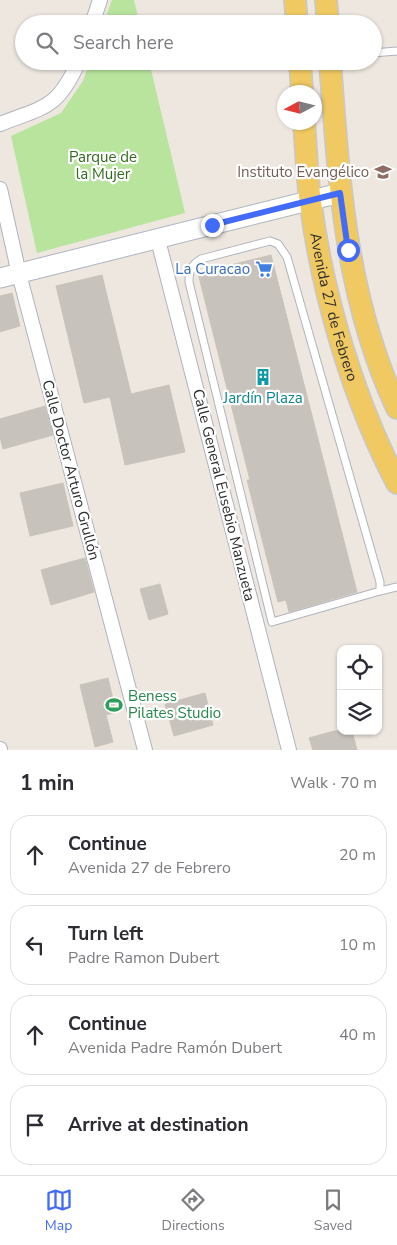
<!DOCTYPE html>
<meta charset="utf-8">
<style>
:root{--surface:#fff;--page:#f7f7f7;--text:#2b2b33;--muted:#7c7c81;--line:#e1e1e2;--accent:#426bf8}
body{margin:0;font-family:"Nunito Sans",sans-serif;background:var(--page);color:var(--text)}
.controls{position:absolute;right:15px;bottom:15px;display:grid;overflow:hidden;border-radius:10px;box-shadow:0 1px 4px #0004}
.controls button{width:45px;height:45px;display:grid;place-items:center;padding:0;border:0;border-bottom:1px solid var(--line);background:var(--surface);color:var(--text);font:25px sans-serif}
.compass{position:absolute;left:277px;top:85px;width:45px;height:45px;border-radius:50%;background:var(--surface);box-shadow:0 1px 4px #0004;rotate:263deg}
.stop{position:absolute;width:15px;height:15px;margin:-11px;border:4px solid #426bf8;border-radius:50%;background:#fff}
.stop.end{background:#426bf8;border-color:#fff;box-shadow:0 1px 5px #0008}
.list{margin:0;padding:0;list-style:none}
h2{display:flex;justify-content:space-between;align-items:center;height:65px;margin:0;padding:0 20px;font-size:21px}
h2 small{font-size:16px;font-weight:400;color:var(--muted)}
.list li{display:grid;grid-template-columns:32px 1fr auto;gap:15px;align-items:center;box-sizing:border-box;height:80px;margin:0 10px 10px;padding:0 10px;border:1px solid var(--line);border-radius:20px}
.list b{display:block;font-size:19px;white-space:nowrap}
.list p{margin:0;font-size:16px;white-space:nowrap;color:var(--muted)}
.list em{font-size:16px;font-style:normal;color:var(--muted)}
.icon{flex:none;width:28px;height:28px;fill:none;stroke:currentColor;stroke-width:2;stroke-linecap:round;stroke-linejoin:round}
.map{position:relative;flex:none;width:397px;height:750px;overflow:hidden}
.search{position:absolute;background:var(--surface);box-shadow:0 1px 4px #0004;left:15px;right:15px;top:15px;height:55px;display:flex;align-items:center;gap:12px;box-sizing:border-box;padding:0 18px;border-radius:28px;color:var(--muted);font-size:19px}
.sheet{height:425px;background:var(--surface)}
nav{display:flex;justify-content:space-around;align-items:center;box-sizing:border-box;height:70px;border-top:1px solid var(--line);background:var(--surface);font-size:14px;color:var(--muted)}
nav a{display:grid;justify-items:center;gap:2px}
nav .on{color:var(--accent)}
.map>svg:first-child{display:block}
</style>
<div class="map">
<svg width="397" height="750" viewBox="0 0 397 750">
<rect width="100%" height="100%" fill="#eee7e0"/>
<g fill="#b8e49d">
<path d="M112 0H134L140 24H103Z"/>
<path d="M90 61H149L185 213 37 253 11 136 61 113 83 81Z"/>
</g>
<g fill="#c7c2bb" stroke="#cac3b9">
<path d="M271 255 357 592 289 612 286 600 278 602 247 480H250L198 273Z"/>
<path d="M102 275 131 394 169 385 185 452 125 465 110 397 84 403 56 286Z"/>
<path d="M12 293 20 326 0 332V296Z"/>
<path d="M45 406 53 435 3 449 0 437V419Z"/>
<path d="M63 483 73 526 30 536 20 493Z"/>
<path d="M85 558 94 592 51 605 41 570Z"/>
<path d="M160 584 168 614 149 620 140 589Z"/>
<path d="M108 678 116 712 106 715 113 742 95 747 80 685Z"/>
<path d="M205 693 213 725 174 736 165 704Z"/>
<path d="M334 731H352L357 750H313L309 738Z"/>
</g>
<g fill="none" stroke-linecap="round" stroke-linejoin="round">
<g stroke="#b0b3bd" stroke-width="9">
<g id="lane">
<path d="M373 53 397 51"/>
<path d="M270 241 278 244 287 257 380 582V591L272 622 189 282C189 271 191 265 201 259Z"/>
<path d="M380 591 397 587"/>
</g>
</g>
<g stroke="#b0b3bd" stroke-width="16">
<g id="street">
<path d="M92 24 100 0"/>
<path d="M0 124C46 106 57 109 79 61"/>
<path d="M0 189 19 274 145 750"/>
<path d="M158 240 289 750"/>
<path d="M0 749V750"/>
</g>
</g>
<g stroke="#b0b3bd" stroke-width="21">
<path id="secondary" d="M0 278 340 193"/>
</g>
<g stroke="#c8c8c8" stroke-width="24">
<g id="primary">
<path d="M295 0 297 24"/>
<path d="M326 0 328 24"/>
<path d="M300 61 302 92"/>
<path d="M330 61C339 182 345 296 397 408"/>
<path id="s1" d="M304 122C306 148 307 174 310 199 322 293 353 399 397 483"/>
</g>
</g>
<use href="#lane" stroke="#fff" stroke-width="7"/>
<use href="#street" stroke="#fff" stroke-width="14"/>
<use href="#secondary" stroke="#fff" stroke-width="19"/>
<use href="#primary" stroke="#f0c963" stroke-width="21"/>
</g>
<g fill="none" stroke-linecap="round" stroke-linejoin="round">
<path stroke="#426bf8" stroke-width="6" d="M212 225 340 193 348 250"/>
</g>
<defs>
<g id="school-bare" transform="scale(1.35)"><path d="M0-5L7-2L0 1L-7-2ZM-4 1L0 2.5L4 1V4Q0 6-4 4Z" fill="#8d6e63" stroke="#fff" stroke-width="2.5" paint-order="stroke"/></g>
<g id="supermarket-bare" transform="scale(1.35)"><path d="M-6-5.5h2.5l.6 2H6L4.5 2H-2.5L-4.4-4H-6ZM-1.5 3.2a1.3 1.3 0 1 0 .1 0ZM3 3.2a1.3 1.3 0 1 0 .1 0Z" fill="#3f7fe0" stroke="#fff" stroke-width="2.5" paint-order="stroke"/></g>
<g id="building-bare" transform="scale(1.35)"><path d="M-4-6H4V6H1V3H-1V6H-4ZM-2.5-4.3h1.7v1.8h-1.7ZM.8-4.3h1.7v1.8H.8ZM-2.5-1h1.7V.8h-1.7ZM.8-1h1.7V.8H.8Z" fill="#0f9aa8" stroke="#fff" stroke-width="2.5" paint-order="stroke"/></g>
<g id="stadium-bare" transform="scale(1.35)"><path d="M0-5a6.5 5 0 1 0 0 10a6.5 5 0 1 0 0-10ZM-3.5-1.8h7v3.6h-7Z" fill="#2e9e5b" stroke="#fff" stroke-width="2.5" paint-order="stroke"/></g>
</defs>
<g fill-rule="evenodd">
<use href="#school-bare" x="383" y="172"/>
<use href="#supermarket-bare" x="264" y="269"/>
<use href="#building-bare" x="263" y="377"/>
<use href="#stadium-bare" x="114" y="705"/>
</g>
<g text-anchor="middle" stroke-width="4.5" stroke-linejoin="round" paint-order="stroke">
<g font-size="15" fill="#2f6b1c" stroke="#fff">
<text x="103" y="162">Parque de<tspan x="103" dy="17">la Mujer</tspan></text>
</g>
<g font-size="15" fill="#785e54" stroke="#fff" text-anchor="end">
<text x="369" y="177">Instituto Evangélico</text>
</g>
<g font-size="15" fill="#366cbe" stroke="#fff" text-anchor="end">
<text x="250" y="274">La Curacao</text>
</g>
<g font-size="15" fill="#2d2d2d" stroke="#fff">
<text dy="5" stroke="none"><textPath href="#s1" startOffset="188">Avenida 27 de Febrero</textPath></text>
<text transform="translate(71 470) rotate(75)" y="5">Calle Doctor Arturo Grullón</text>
<text transform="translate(224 495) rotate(76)" y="5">Calle General Eusebio Manzueta</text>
</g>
<g font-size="15" fill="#0d838f" stroke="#fff">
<text x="263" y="403">Jardín Plaza</text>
</g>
<g font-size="15" fill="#27864d" stroke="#fff" text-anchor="start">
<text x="128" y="701">Beness<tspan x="128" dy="17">Pilates Studio</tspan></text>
</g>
</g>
</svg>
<div class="controls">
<button><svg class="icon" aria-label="locate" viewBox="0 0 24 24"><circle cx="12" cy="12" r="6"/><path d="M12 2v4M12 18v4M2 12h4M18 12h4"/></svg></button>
<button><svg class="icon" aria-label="layers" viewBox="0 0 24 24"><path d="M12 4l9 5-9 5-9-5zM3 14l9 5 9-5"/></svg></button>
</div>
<svg class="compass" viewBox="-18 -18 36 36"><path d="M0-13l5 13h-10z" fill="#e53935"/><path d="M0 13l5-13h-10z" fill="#7c7c81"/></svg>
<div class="stop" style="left:348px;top:250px"></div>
<div class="stop end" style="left:212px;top:225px"></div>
<div class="search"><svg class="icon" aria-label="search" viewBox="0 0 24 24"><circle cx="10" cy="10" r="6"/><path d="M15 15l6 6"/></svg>Search here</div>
</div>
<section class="sheet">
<h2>1 min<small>Walk · 70 m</small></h2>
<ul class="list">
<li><svg class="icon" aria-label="ahead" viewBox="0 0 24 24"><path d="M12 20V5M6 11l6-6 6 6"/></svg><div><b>Continue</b><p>Avenida 27 de Febrero</p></div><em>20 m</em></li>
<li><svg class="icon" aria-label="left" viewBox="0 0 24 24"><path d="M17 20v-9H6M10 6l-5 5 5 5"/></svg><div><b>Turn left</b><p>Padre Ramon Dubert</p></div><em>10 m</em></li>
<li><svg class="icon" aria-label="ahead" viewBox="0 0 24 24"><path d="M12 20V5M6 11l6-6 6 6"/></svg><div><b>Continue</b><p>Avenida Padre Ramón Dubert</p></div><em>40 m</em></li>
<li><svg class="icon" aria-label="arrive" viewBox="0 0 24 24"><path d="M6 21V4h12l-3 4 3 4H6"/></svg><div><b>Arrive at destination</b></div></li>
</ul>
</section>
<nav>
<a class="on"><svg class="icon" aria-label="map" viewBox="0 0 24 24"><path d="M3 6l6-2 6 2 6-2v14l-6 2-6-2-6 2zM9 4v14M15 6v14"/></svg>Map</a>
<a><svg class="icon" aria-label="directions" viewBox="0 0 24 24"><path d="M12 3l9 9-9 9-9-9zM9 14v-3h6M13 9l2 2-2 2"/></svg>Directions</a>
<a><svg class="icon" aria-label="saved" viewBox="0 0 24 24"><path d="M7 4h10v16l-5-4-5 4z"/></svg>Saved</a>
</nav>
